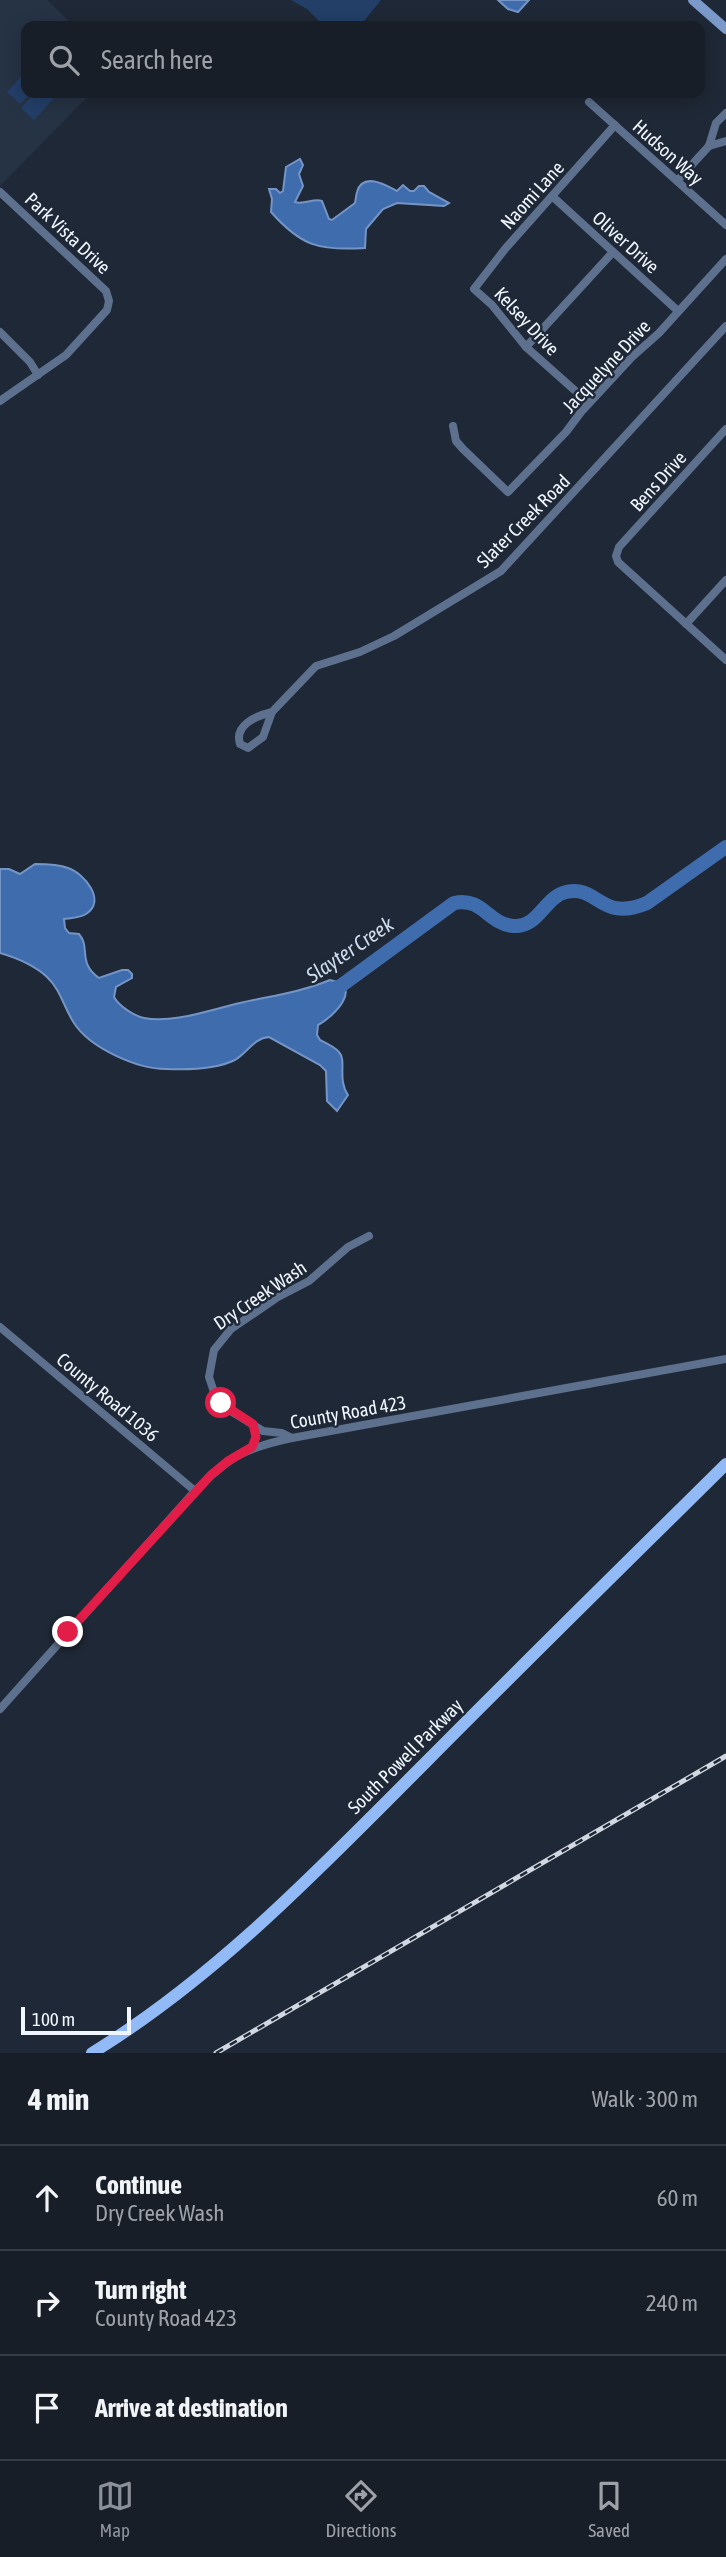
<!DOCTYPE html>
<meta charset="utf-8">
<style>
:root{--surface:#171e28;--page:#242b34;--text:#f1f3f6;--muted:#9ea2a8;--line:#363c45;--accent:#8c9099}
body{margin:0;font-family:"Asap Condensed",sans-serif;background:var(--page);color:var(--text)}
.scale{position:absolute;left:21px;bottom:18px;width:110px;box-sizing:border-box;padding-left:7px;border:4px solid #eff6ff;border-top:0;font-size:19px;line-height:24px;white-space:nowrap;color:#eff6ff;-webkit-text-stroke:5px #1f2836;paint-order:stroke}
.stop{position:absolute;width:21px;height:21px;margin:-16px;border:5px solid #e11d48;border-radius:50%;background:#fff}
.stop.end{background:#e11d48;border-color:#fff;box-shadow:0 2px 7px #0008}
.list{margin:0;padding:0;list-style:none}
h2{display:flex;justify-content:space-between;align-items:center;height:91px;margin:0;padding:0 28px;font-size:30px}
h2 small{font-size:23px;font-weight:400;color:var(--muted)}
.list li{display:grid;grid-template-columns:46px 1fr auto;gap:21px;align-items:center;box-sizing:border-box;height:105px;padding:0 28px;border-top:2px solid var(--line)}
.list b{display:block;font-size:26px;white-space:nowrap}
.list p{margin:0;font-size:23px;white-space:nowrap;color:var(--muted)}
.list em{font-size:23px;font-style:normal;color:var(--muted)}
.icon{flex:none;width:38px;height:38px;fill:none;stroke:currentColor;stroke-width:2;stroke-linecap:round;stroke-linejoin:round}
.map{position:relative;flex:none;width:726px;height:2053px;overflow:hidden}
.search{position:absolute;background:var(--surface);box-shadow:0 4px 18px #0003;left:21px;right:21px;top:21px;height:77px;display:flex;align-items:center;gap:18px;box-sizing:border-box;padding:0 24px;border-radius:14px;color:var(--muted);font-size:26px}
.sheet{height:406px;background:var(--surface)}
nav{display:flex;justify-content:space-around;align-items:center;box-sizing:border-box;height:98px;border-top:2px solid var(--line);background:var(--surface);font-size:19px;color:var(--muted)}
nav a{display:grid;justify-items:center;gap:4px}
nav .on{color:var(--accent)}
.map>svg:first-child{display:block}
</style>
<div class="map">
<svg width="726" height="2053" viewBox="0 0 726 2053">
<rect width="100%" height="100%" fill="#1f2836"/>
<path fill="#263345" d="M0 0H47L74 26H26V93H91L0 186Z"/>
<g fill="#233f68">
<path d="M291 0H381L360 26H324L307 9Z"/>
<path d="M26 71V93H31L20 104 7 92Z"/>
<path d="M34 93H53L56 96 34 120 21 108Z"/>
</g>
<g fill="#3f6cad" stroke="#7495c6" stroke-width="2">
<path d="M498 0H529L518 12 508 9Z"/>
<path d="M300 159 303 165 299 174 303 186 295 202C304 205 313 198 322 201L329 219 332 220 355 203C356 199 356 195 357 192 363 171 387 186 397 191L403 185 410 191H414L419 186H424L429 192 449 203 444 206 397 203 383 209 366 229 365 248C319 251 301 246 271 212L272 199 269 189H276L280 193 283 191 286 167Z"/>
<path d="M35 864C45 864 58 864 68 868 84 873 107 901 86 914 80 918 71 918 64 919L65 928 69 933 79 934C91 948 77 962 99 978L122 970H128L132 974V978L116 987 114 997C119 1006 134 1016 144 1018 172 1024 213 1009 240 1003 271 996 301 992 330 980 365 986 333 1017 318 1025L317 1035 320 1040C326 1043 335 1047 339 1052 347 1061 337 1079 348 1095L337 1111 327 1101 326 1071 320 1065 269 1037C254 1038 247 1053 235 1060 216 1069 187 1070 166 1069 137 1069 90 1048 74 1023 64 1008 61 990 47 977 34 965 17 958 0 953V869H9L20 874Z"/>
</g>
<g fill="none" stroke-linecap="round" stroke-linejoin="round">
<path stroke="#3f6cad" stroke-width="14" d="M327 993 342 985 454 903C483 897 487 923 513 926 539 928 544 897 566 892 598 884 600 923 647 903L726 847"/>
<g stroke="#5d718e" stroke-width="8">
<path d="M589 102 726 225"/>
<path d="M709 146 726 141"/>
<path d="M677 181 709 146 716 123 726 113"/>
<path d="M0 192 106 291 109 301 107 310 66 355 0 401"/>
<path d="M552 196 678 311"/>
<path d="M0 332 30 362 38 375"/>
<path d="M526 347 613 252"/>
<path d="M589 403 526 347 492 305 474 289 505 249 615 125"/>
<path d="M453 426 456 441 463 449 508 492 566 432 581 412 632 357 659 333 726 259"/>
<path d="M726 429 619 547 616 556 618 562 726 660"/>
<path d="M686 624 726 580"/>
<path d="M272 712C256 716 234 725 240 744L248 748 263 737 272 712 316 666 360 652 394 636 501 571 726 326"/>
<path d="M0 1327 195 1491"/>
<path d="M292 1438 282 1433 263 1431 226 1408 216 1398 209 1377 214 1350 231 1329 278 1297 309 1281 348 1247 369 1236"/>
<path d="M0 1709 195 1491C229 1457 244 1448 292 1438L726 1359"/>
</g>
<path stroke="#7b9ac9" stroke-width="10" d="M693 0 726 29"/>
<path stroke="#91baf6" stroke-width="12" d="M92 2053C218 1976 322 1866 426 1762 525 1662 626 1563 726 1464"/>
<g stroke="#d1d8e2" stroke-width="5">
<path id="rail" d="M216 2053 726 1756"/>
</g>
<use href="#rail" stroke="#1f2836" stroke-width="2.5" stroke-dasharray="8" stroke-linecap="butt"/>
</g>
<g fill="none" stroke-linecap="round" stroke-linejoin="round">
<path stroke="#e11d48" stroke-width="9" d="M68 1632 211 1475 228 1461 252 1447 256 1437 253 1424 221 1403"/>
</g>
<g text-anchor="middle" stroke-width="5" stroke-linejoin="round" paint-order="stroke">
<g font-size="19" fill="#eff6ff" stroke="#1f2836">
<text transform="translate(668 152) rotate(42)" y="7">Hudson Way</text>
<text transform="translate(532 195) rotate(-48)" y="7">Naomi Lane</text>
<text transform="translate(68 233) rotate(43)" y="7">Park Vista Drive</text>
<text transform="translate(626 242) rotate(42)" y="7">Oliver Drive</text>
<text transform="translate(527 321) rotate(47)" y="7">Kelsey Drive</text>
<text transform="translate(606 366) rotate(-47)" y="7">Jacquelyne Drive</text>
<text transform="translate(658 481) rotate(-48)" y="7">Bens Drive</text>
<text transform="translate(523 521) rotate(-45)" y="7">Slater Creek Road</text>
<text transform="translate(260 1295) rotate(-34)" y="7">Dry Creek Wash</text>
<text transform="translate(108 1397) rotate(40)" y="7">County Road 1036</text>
<text transform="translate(348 1412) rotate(-10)" y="7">County Road 423</text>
<text transform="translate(405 1756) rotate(-45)" y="7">South Powell Parkway</text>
</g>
<g font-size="21" font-style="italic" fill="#cedbed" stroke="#1f2836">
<text transform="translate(350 950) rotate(-34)" y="7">Slayter Creek</text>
</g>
</g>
</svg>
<div class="scale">100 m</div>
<div class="stop" style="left:221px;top:1403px"></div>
<div class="stop end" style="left:68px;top:1632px"></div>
<div class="search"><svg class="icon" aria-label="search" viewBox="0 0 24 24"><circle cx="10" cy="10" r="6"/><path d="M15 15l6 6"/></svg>Search here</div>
</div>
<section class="sheet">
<h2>4 min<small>Walk · 300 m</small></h2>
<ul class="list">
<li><svg class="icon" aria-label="ahead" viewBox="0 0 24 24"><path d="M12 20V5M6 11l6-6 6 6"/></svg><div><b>Continue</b><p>Dry Creek Wash</p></div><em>60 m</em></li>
<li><svg class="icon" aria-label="right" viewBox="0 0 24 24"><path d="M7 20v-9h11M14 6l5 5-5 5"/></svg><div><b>Turn right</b><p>County Road 423</p></div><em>240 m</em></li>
<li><svg class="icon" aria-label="arrive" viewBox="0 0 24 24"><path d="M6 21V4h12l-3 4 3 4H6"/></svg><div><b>Arrive at destination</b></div></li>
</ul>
</section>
<nav>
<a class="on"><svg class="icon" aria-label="map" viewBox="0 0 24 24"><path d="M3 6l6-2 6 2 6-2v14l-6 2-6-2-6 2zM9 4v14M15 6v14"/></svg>Map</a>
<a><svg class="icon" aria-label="directions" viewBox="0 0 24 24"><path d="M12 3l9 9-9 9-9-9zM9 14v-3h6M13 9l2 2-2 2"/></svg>Directions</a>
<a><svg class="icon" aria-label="saved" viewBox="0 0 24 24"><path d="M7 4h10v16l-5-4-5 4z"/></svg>Saved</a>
</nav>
